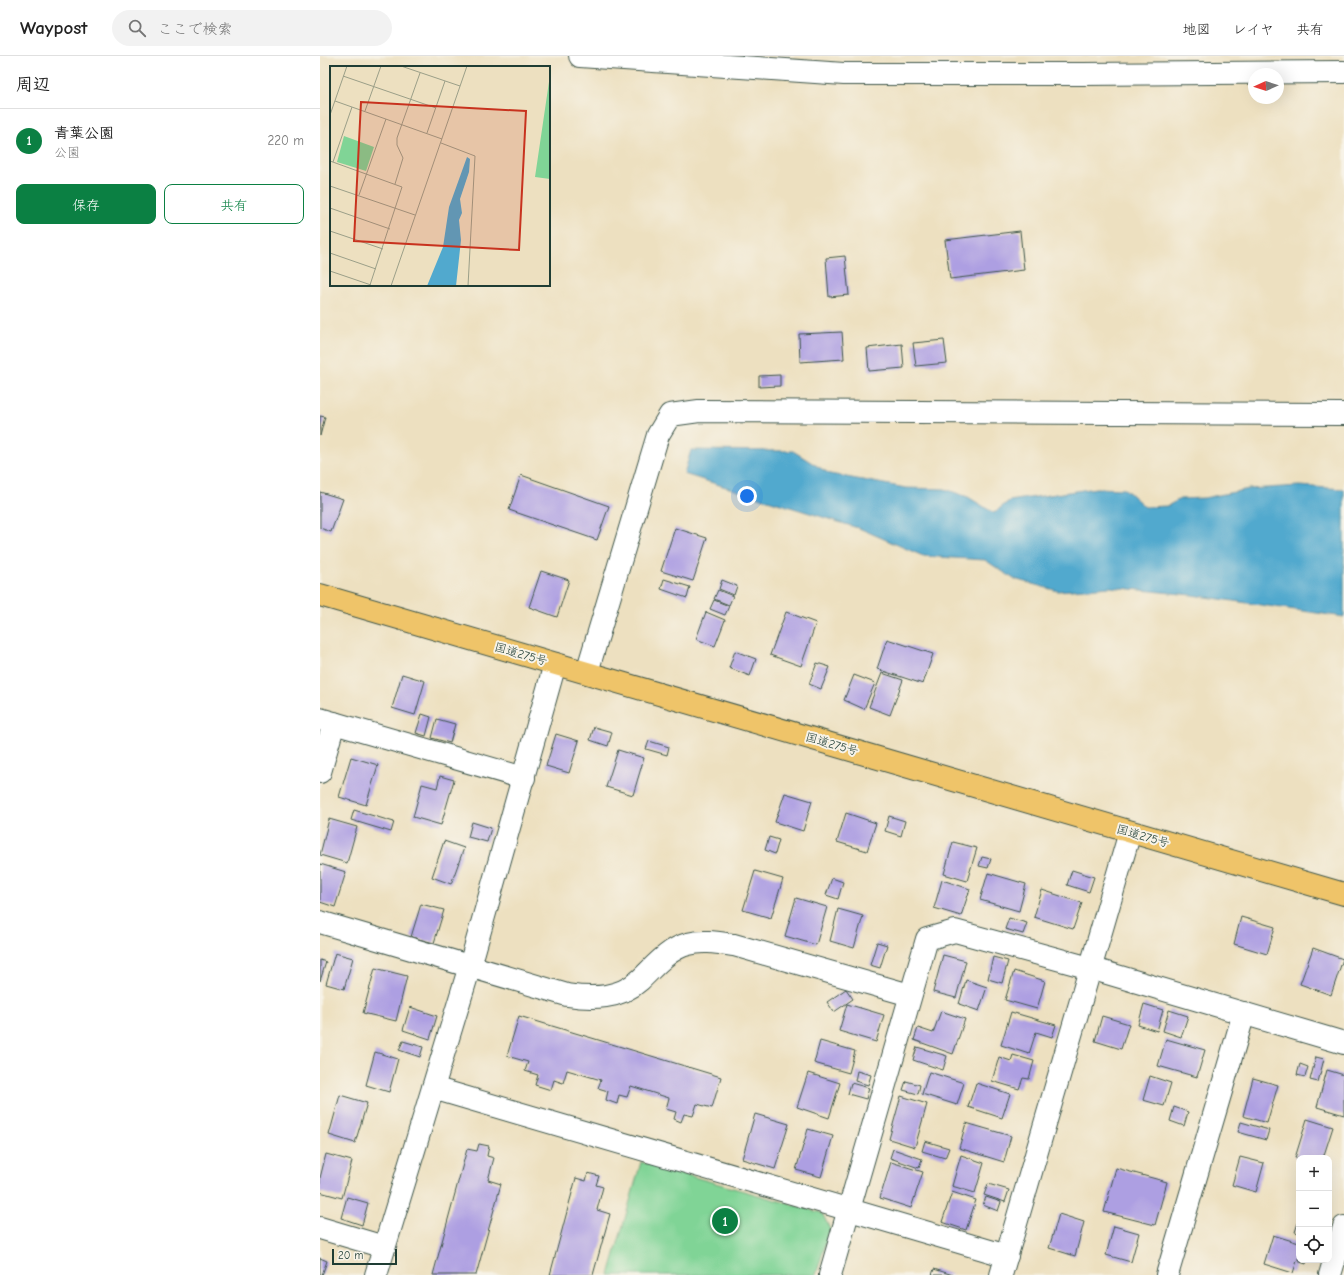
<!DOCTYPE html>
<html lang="ja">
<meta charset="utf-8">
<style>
:root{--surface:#fff;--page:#f2f2f2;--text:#222;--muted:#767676;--line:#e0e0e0;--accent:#0b8043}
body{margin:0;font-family:"Comic Neue","Klee One",sans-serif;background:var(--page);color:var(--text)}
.controls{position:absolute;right:12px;bottom:12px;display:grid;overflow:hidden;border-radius:8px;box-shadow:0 4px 16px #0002}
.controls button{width:36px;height:36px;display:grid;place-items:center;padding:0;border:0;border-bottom:1px solid var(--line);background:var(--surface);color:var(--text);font:20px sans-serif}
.compass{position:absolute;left:928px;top:12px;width:36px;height:36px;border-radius:50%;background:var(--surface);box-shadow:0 4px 16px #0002;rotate:267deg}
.scale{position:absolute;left:12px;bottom:10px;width:65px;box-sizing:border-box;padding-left:4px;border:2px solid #1f3d34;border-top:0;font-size:11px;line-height:14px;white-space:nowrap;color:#1f3d34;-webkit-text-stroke:3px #f7f3e8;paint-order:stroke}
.you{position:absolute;left:427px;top:440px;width:14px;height:14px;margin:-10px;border:3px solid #fff;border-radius:50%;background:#1a73e8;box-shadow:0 0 0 6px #1a73e833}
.badge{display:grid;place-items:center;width:26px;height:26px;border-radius:50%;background:var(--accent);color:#fff;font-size:13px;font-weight:700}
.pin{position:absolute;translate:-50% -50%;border:2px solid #fff;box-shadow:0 1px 4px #0006}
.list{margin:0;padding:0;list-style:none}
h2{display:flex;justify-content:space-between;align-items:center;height:52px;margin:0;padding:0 16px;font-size:17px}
h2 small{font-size:13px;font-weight:400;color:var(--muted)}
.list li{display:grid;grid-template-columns:26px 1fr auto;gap:12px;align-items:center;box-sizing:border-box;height:64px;padding:0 16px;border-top:1px solid var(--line)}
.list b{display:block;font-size:15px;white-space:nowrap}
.list p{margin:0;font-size:13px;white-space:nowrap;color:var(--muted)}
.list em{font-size:13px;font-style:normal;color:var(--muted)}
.actions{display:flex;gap:8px;padding:12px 16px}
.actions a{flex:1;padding:9px 0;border:1px solid var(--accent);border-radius:8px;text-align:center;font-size:14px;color:var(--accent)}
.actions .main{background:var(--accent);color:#fff}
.icon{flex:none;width:22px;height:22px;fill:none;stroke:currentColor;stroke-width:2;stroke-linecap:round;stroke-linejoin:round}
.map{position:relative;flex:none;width:1024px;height:1219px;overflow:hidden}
header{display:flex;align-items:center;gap:24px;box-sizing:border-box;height:56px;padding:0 20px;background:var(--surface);border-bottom:1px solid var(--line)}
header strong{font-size:19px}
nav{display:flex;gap:22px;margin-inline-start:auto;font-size:14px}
.search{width:280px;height:36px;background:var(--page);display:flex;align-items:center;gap:10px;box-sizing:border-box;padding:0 14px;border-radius:22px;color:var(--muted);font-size:15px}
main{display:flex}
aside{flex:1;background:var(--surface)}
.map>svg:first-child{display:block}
</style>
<header>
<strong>Waypost</strong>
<div class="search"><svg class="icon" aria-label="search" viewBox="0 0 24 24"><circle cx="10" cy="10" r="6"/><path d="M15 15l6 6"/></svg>ここで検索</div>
<nav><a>地図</a><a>レイヤ</a><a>共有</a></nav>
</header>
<main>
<aside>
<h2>周辺<small></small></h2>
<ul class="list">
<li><span class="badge">1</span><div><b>青葉公園</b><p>公園</p></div><em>220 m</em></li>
</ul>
<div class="actions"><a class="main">保存</a><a>共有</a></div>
</aside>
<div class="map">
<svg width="1024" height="1219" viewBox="0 0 1024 1219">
<rect width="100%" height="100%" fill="#f7f3e8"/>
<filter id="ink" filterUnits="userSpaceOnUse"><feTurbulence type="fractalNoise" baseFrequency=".025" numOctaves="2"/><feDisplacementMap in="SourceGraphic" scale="8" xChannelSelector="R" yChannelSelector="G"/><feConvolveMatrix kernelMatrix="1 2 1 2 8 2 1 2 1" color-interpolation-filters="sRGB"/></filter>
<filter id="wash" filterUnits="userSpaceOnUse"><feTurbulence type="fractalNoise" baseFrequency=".012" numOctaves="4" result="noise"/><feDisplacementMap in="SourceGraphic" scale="16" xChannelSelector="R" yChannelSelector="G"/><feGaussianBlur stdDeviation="0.9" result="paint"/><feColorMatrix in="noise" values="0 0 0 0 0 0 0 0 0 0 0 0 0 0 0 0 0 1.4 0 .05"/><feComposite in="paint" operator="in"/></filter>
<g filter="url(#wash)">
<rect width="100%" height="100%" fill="#ede0c0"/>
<path fill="#80d496" stroke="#508865" d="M321 1106 502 1157 510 1173 496 1219H289Z"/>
<path fill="#51a9ce" stroke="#387381" d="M371 394 473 395 510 418 586 432 625 433 648 441 674 457 689 445 776 432 805 433 825 451 847 450 860 443 884 442 929 433 979 430 1024 433V561L872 539 790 531 738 535 694 523 665 504 603 500 541 473 364 418Z"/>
<g id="blocks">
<g fill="#ad9fe2">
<path d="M700 175 704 214 630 223 625 184Z"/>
<path d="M525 200 529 239 509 241 506 202Z"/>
<path d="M522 276 524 303 480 306 479 278Z"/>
<path d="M624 284 627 307 596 310 593 287Z"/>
<path d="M582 288 584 312 549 315 547 292Z"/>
<path d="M460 319V330L439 331V320Z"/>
<path d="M0 360 5 361 0 380Z"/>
<path d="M201 419 289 450 277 484 189 454Z"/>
<path d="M0 436 23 443 11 476 0 472Z"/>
<path d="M355 472 387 482 373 525 341 515Z"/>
<path d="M221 515 249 524 237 561 209 551Z"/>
<path d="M344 523 370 531 367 542 341 533Z"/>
<path d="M402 524 417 530 414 539 399 533Z"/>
<path d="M398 534 413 540 409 549 394 543Z"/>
<path d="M394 544 409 550 405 559 390 553Z"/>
<path d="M386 556 405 564 395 590 376 583Z"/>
<path d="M466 556 496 567 481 610 450 599Z"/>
<path d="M567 583 613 598 603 628 557 613Z"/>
<path d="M415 595 436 603 430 620 409 612Z"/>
<path d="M497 607 510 611 501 633 489 628Z"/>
<path d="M562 617 583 624 570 659 549 651Z"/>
<path d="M82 618 105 625 95 659 72 652Z"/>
<path d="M534 619 555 627 544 653 524 644Z"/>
<path d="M102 658 111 661 106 680 96 677Z"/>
<path d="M117 663 135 668 130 687 112 682Z"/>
<path d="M274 671 292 676 288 690 270 684Z"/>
<path d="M236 678 259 685 249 717 226 710Z"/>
<path d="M329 685 349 691 347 699 326 693Z"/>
<path d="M298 694 324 702 313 739 286 731Z"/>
<path d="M31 701 58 709 46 749 19 741Z"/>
<path d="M120 720 134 724 121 769 93 761 102 728 117 732Z"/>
<path d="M465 737 492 745 483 775 455 766Z"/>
<path d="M34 754 74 766 71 776 31 764Z"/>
<path d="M526 757 556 767 547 795 517 786Z"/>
<path d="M569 760 585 765 581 780 565 775Z"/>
<path d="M9 763 37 771 27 807 0 799Z"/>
<path d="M152 766 171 772 167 786 148 781Z"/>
<path d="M449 781 459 784 455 798 445 794Z"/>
<path d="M124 785 144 792 131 828 112 821Z"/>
<path d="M633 786 657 792 647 825 624 818Z"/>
<path d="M662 801 671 803 668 812 659 810Z"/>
<path d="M0 808 26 816 15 851 0 846Z"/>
<path d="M752 814 774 821 769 836 747 829Z"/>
<path d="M435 815 463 823 451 862 423 854Z"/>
<path d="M668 817 706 828 699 855 660 844Z"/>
<path d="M512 822 523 826 518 843 506 839Z"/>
<path d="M622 824 650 833 641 860 614 852Z"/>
<path d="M722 834 762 847 753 873 714 861Z"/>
<path d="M476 842 507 851 496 889 465 880Z"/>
<path d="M101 848 124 854 114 887 91 881Z"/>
<path d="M518 853 543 860 534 892 510 885Z"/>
<path d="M921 861 955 871 947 898 914 888Z"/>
<path d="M689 862 707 867 703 878 685 873Z"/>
<path d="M557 886 567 889 560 912 550 909Z"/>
<path d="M993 892 1023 903 1011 939 980 928Z"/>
<path d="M15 897 33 902 24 933 6 928Z"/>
<path d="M623 899 646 905 636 942 613 936Z"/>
<path d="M673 901 688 905 682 927 668 923Z"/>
<path d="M0 904 6 906 0 925Z"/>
<path d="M55 912 87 920 76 965 43 957Z"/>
<path d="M694 915 725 925 717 953 685 944Z"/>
<path d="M646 924 667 931 659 955 639 948Z"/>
<path d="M526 933 533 943 514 956 507 946Z"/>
<path d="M527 948 564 959 556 986 519 975Z"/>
<path d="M824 948 843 954 837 975 818 969Z"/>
<path d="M90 951 117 960 110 983 83 974Z"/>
<path d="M849 954 868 960 861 981 843 975Z"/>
<path d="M621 955 645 963 633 998 594 984 598 972 613 977Z"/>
<path d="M691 956 736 969 732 981 716 976 709 998 681 989Z"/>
<path d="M199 960 401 1021 392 1052 377 1048 373 1060 364 1058 361 1066 354 1063 356 1056 346 1053 349 1042 311 1030 307 1041 299 1039 297 1048 286 1044 288 1035 278 1032 281 1024 247 1014 243 1027 234 1024 231 1034 215 1029 218 1019 205 1015 208 1006 187 1000Z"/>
<path d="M782 960 809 968 801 993 775 985Z"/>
<path d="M846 983 885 994 877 1021 838 1010Z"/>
<path d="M83 985 103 991 100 1001 79 994Z"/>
<path d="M500 985 535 995 529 1017 494 1007Z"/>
<path d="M597 991 627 1000 623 1014 593 1004Z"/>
<path d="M55 996 78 1003 69 1036 46 1029Z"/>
<path d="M693 999 714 1005 709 1023 703 1022 699 1033 672 1025 679 1001 691 1005Z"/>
<path d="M996 1001 1004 1003 998 1026 990 1024Z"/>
<path d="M980 1008 988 1011 985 1021 977 1019Z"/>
<path d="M1007 1014 1024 1019V1059L997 1051Z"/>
<path d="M537 1015 551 1019 548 1029 535 1025Z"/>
<path d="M609 1016 644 1027 637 1049 602 1038Z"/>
<path d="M488 1017 520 1027 509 1062 477 1051Z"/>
<path d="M830 1020 851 1027 844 1050 823 1044Z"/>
<path d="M933 1022 958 1029 947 1067 923 1060Z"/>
<path d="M586 1025 600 1029 598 1038 583 1034Z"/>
<path d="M531 1027 549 1032 546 1043 528 1038Z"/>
<path d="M656 1027 690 1038 682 1062 648 1051Z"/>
<path d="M20 1039 47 1047 35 1087 9 1079Z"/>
<path d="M581 1040 607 1048 595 1091 569 1083Z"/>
<path d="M854 1051 868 1056 864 1070 850 1065Z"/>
<path d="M435 1058 469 1068 455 1113 422 1103Z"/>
<path d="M987 1063 1013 1071 1003 1102H975Z"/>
<path d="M921 1066 949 1074 946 1084 918 1076Z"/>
<path d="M646 1067 691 1080 684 1106 639 1092Z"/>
<path d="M488 1073 513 1080 501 1121 476 1114Z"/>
<path d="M605 1085 629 1092 625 1102 602 1095Z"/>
<path d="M159 1088 169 1090 167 1100 174 1102 168 1124 181 1128 156 1219H113L147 1093 157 1095Z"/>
<path d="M573 1093 602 1103 599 1112 570 1102Z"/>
<path d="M6 1098 32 1105 22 1142 0 1136V1122Z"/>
<path d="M641 1099 664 1107 655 1137 632 1130Z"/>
<path d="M920 1101 944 1107 936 1136 912 1129Z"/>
<path d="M571 1106 603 1116 591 1152 560 1142Z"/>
<path d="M796 1112 847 1126 835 1169 784 1156Z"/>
<path d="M268 1117 279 1120 276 1129 283 1131 277 1154 290 1158 273 1219H230L256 1122 266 1125Z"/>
<path d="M668 1128 689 1134 685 1146 664 1139Z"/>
<path d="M632 1136 656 1144 646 1174 622 1166Z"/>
<path d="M27 1141 48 1147 42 1169 21 1162Z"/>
<path d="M666 1141 681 1146 678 1155 663 1149Z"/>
<path d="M739 1158 764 1166 755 1200 729 1192Z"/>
<path d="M978 1167 979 1168V1177L975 1176Z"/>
<path d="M794 1170 819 1177 811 1206 786 1199Z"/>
<path d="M953 1179 979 1187V1204H987L986 1208 977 1205 973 1217 944 1208Z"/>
<path d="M0 1202 7 1205 2 1219H0Z"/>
<path d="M614 1213 633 1219H612Z"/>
</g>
</g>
</g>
<g filter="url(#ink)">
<use href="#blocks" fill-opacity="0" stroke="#3e5549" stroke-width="1"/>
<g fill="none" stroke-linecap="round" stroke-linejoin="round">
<g stroke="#3e5549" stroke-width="24">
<g id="minor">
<path d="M260 0 524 18H762L1024 16"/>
<path d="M267 616 338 379 350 359 379 355 1024 358"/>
<path d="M0 663 204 722"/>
<path d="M0 716 14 667"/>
<path d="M0 866 247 939C273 943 299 943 320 924 334 911 348 893 368 888 383 884 399 887 414 889L590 939"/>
<path d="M113 1032 687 1200"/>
<path d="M0 1172 64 1191"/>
<path d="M56 1219 150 910 235 608"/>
<path d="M510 1219 607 883 635 875 770 912 1024 987"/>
<path d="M681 1219 810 776"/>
<path d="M847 1219 924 957"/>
<path d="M1010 1219 1024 1171"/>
</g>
</g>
<g stroke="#3e5549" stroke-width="24">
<path id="highway" d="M0 539 1024 838"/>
</g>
<use href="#minor" stroke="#fff" stroke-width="22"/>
<use href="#highway" stroke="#efc469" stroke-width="22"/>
</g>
</g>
<g text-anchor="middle" stroke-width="4" stroke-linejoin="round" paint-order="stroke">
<g font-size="12" fill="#1f3d34" stroke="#f7f3e8">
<text transform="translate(201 598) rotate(16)" y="4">国道275号</text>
<text transform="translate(512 688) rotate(16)" y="4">国道275号</text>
<text transform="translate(823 780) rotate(16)" y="4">国道275号</text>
</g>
</g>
<g transform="translate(10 10)">
<rect width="220" height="220" fill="#ede0c0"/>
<path d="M220 9V113L205 111ZM14 70 44 81 36 105 7 96Z" fill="#80d496"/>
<path d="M137 91 140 93 139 106 130 133 132 147 129 154 131 174 126 220H97L113 181 119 141Z" fill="#51a9ce"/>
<path fill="none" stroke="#9b9f88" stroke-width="1" d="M71 0 130 20M13 10 106 42M5 35 112 73M35 45 51 0M0 49 17 0M97 67 115 15M111 77 145 90 138 220M0 95 72 121 40 219M3 96 22 41M65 118 73 92 67 79V72L90 7M0 120 85 149M29 129 56 53M0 142 60 163M0 165 53 183M0 187 46 203M0 205 41 219M61 220 137 0"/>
<path fill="#c8321e" fill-opacity="0.15" stroke="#c8321e" stroke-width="2" d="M31 36 196 45 189 184 24 175Z"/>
<rect width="220" height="220" fill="none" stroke="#1f3d34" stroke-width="2"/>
</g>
</svg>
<div class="controls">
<button>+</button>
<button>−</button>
<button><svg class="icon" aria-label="locate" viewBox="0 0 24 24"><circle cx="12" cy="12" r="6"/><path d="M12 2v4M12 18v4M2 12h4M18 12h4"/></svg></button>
</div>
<svg class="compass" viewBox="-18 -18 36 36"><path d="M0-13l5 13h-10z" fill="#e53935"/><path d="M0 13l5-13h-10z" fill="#767676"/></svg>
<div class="scale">20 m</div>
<div class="you"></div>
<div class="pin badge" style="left:405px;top:1165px">1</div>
</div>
</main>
